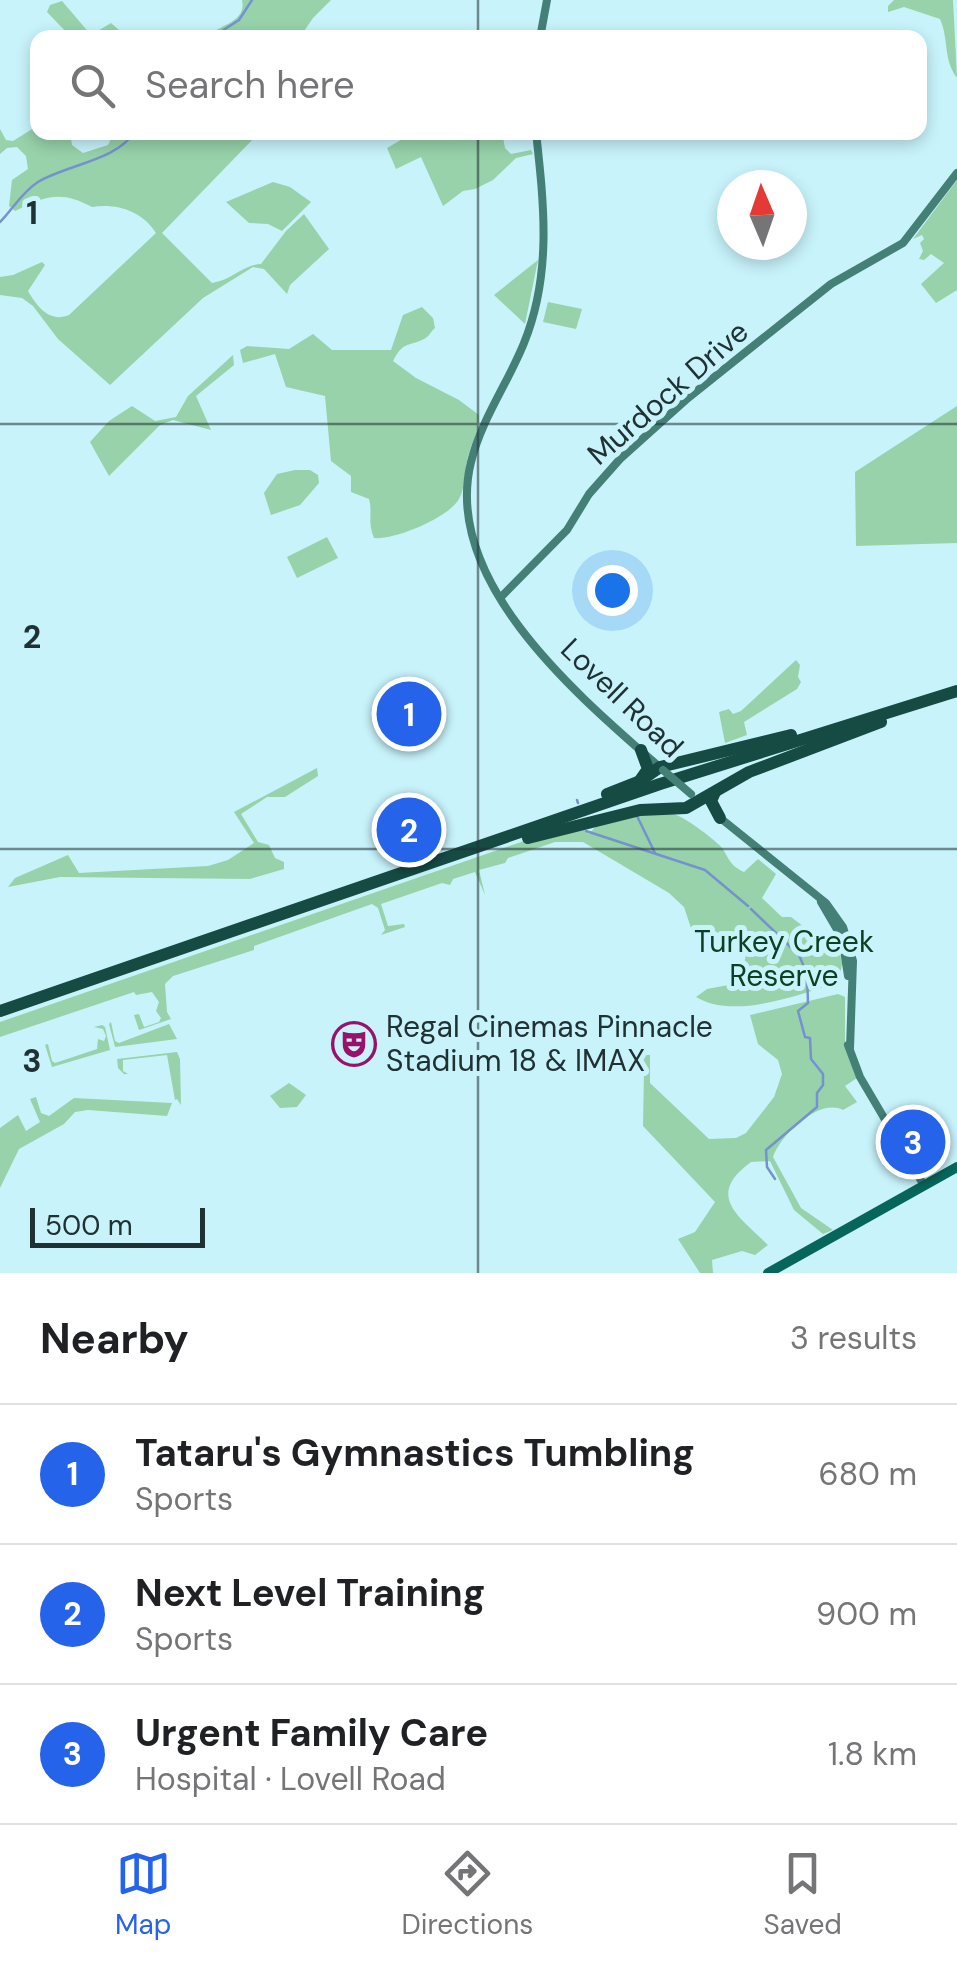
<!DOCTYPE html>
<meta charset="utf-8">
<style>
:root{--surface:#fff;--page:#f6f6f6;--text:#202124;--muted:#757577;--line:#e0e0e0;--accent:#2563eb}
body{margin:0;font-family:"DM Sans",sans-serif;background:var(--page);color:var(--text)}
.compass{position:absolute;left:717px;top:170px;width:90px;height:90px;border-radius:50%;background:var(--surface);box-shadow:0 5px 15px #0003;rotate:358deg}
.scale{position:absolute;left:30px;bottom:25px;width:175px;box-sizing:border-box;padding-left:10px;border:5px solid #203134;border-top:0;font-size:28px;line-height:35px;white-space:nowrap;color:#203134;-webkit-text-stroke:8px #c8f3fb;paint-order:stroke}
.you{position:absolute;left:612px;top:590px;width:35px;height:35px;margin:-25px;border:8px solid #fff;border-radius:50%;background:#1a73e8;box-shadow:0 0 0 15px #1a73e833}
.badge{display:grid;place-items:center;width:65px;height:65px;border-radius:50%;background:var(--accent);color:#fff;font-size:32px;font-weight:700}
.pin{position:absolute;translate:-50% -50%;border:5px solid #fff;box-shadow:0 2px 10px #0006}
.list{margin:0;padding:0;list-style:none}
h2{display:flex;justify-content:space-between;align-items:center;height:130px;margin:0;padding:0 40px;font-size:42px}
h2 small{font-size:32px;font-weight:400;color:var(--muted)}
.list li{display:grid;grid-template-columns:65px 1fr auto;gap:30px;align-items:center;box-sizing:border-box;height:140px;padding:0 40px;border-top:2px solid var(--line)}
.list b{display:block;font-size:38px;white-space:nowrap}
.list p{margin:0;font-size:32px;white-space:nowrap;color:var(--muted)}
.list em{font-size:32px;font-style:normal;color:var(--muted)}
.icon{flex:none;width:55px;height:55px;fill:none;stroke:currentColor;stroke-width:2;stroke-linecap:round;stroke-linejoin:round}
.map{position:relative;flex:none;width:957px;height:1273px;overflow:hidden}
.search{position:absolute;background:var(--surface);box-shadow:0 5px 15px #0003;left:30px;right:30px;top:30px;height:110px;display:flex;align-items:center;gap:25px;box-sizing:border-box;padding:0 35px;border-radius:20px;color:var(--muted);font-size:38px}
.sheet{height:550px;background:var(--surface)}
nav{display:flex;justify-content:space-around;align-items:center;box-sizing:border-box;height:140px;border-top:2px solid var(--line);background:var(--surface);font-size:28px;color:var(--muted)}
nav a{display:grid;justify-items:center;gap:5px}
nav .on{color:var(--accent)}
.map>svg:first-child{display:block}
</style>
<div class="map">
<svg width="957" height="1273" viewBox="0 0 957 1273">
<rect width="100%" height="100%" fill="#c8f3fb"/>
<g fill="#97d2aa">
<path d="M242 0H331L313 18 300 37H205C220 25 247 22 242 0Z"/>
<path d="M894 0H953L957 78C943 60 949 39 940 19L904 7 888 12V6Z"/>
<path d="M62 1 91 35 111 23 127 37H71L47 12 50 5Z"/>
<path d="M37 126 38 132 70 133 72 145 83 153 108 145 114 133H259L162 233 212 283C232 280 244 264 261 264L286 231 304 214 329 249 290 285 287 294 264 269 253 267 203 298 110 385 58 339 33 306 22 298 0 295V277L13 275 42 262 45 265 28 291C37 307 50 323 69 315L156 233C142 210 115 203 92 207 61 190 45 196 15 211L9 206 12 180 28 169 26 156 17 147 7 148 0 154V129L6 140 13 141Z"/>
<path d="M502 132 505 148 511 154 531 150 533 154 516 158 493 180 475 189 463 191 443 206 421 157 396 169 387 148 413 133Z"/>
<path d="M957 180V290L936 303 921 284 944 263 931 254 924 260 919 259 923 251 920 243 924 239 922 235 913 239Z"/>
<path d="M273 182 290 187 311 202 282 231 268 224 249 223 226 202Z"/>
<path d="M538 260 525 324 494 295Z"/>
<path d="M548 302 582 309 576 329 543 322Z"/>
<path d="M422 307 433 318 435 328C431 331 429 337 424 339 408 347 403 341 393 361L416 378 459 400 479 415C480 428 473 440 469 453 464 467 466 487 459 499 448 518 395 540 374 538 367 520 373 513 369 499L351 492V476L331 461 325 396 286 387 275 354 243 363 240 350 247 346 289 349 313 334 332 350H391L403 315Z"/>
<path d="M233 355 234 365 196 396 211 430 173 420 160 425 109 476 90 442 109 421 132 406 155 421 176 417 188 396Z"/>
<path d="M957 406V543L856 546 855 472Z"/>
<path d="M295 470H310L318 475 319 483 300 505 271 515 264 493 277 474Z"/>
<path d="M327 537 338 558 297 578 287 557Z"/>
<path d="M796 660 800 665 798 677 801 682 797 689 744 722 747 735 725 743 719 712 729 709 733 714 741 711Z"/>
<path d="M317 768 318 776 285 797H267L241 814 258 842 269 845 275 858 284 862V869L250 879 60 877 8 887 15 878 68 855 79 873 208 866 228 860 254 843 234 812Z"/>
<path d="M651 812C659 813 669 812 676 815 686 818 717 841 723 849 729 860 732 867 744 872L758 859 776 874 762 898 782 917H791L820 939 836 936 842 964 839 982C798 995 734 1020 696 997L707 989 739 983 747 951 743 941C725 940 710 930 691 928L684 907 669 893 583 842H555L508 858 505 863 479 870 485 895 475 872 453 879 450 885 442 883 381 904 388 926 404 924 405 927 381 935 385 930 378 908 372 904 254 946V950L173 976 165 984 167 1012 171 1019 139 1030 134 1015 139 1014 144 1027 159 1022 161 1018 156 1011 159 1002 152 992 136 995 134 992 0 1037V1022L524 841 584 830 589 834 597 825Z"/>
<path d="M838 994 845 997V1045L857 1078 845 1086 857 1102 843 1110C819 1098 781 1134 773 1157L801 1208 833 1230 823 1234 794 1210 770 1161 751 1162C704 1196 740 1217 768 1245L755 1255 742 1251 712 1260 713 1273H700L678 1239 695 1232 715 1202 643 1126 644 1071 634 1055H650V1083L709 1139 736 1138 746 1133 774 1097 782 1074 778 1060 758 1044 750 1015Z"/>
<path d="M111 1022 115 1041 119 1043 169 1024 177 1039 115 1047 109 1024Z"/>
<path d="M102 1025 105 1027 110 1050 52 1067 45 1045 48 1044 52 1061 55 1063 97 1049 98 1039 104 1041 106 1036 103 1029 94 1027Z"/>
<path d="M177 1052 180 1059 181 1105 177 1099 175 1100 167 1055 123 1060V1071L128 1074H124L118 1068 117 1059Z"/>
<path d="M289 1083 306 1095 297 1107 280 1108 270 1096Z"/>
<path d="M36 1097 41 1113 49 1116 74 1098 172 1103 167 1116 88 1110 75 1112 64 1124 19 1149 0 1188V1128L18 1115 26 1131 40 1122 30 1099Z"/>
</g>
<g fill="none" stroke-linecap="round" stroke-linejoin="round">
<g stroke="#7692ce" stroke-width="2.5">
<path d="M211 38 239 20 252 0"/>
<path d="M0 222C13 209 22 192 38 182 66 165 118 160 134 132"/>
<path d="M577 800 578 803"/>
<path d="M637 816 655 853"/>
<path d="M586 831 705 870 748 906"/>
<path d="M751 909 799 955 807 974 808 1003 798 1011 805 1037 810 1038 811 1059 823 1074V1085L817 1093V1107L766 1150 767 1167 775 1179"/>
</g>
<g stroke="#448076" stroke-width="8">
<path d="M540 38 547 0"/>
<path d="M536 132C544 205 552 274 524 343 508 383 481 420 471 462 441 583 582 699 663 770"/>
<path d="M501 597 567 530 589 494 620 459 688 398 831 284 903 243 957 173"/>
<path d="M719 817 826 903 843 927 853 961 850 1048"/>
<path d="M821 902 842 938 848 976"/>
<path d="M848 1045 860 1077 923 1184"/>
</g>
<path stroke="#07665b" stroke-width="10" d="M768 1273 957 1167"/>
<g stroke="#164b44" stroke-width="12">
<path d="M641 750 648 769 641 779"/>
<path d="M715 792 711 801 720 818"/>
<path d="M607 794 640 781 660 767 791 735"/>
<path d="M528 838 640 810 686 808 749 772 881 722"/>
<path d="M0 1011 660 784 957 691"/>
</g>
<path stroke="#448076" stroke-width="8" d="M663 770 691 794"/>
</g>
<path fill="none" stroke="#203134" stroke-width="2.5" stroke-opacity="0.55" d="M478 0V38M478 132V1273M0 424H957M0 849H957"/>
<defs>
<g id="theatre-ring" transform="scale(2.25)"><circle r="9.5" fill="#c8f3fb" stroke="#971268" stroke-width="1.5"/><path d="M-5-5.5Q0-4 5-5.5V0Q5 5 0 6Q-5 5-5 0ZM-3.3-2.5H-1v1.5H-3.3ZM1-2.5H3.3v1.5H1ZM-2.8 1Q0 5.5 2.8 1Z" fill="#971268"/></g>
</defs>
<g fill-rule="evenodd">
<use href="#theatre-ring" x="354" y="1044"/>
</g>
<g text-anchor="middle" stroke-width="10" stroke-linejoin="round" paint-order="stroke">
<g font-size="30" fill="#203134" stroke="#c8f3fb">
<text transform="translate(668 393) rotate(-41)" y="10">Murdock Drive</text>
<text transform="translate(622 698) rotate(44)" y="10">Lovell Road</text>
</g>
<g font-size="30" fill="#0b4023" stroke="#c8f3fb">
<text x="784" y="952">Turkey Creek<tspan x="784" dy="34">Reserve</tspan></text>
</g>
<g font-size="30" fill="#203134" stroke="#c8f3fb" text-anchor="start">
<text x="386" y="1037">Regal Cinemas Pinnacle<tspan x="386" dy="34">Stadium 18 &amp; IMAX</tspan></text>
</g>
</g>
<g font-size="32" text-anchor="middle" font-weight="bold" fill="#203134" stroke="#c8f3fb" stroke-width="10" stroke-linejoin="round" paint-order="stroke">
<text x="32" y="224">1</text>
<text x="32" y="648">2</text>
<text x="32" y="1072">3</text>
</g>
</svg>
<svg class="compass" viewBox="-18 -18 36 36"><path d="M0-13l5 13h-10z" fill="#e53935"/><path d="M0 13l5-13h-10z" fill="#757577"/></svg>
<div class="scale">500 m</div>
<div class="you"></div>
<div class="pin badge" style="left:409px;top:714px">1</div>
<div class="pin badge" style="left:409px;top:830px">2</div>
<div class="pin badge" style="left:913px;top:1142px">3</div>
<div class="search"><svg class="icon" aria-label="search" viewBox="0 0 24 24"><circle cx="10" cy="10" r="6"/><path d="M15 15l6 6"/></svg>Search here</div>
</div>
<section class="sheet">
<h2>Nearby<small>3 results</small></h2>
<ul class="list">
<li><span class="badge">1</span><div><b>Tataru's Gymnastics Tumbling</b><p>Sports</p></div><em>680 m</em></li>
<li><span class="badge">2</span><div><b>Next Level Training</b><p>Sports</p></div><em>900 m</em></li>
<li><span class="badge">3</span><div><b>Urgent Family Care</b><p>Hospital · Lovell Road</p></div><em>1.8 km</em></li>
</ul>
</section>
<nav>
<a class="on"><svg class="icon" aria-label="map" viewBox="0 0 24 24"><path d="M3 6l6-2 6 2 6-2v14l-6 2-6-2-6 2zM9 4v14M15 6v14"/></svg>Map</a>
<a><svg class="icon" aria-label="directions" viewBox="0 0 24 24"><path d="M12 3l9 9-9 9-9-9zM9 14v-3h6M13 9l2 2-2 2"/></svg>Directions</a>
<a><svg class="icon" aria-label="saved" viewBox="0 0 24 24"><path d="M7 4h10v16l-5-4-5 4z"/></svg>Saved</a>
</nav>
